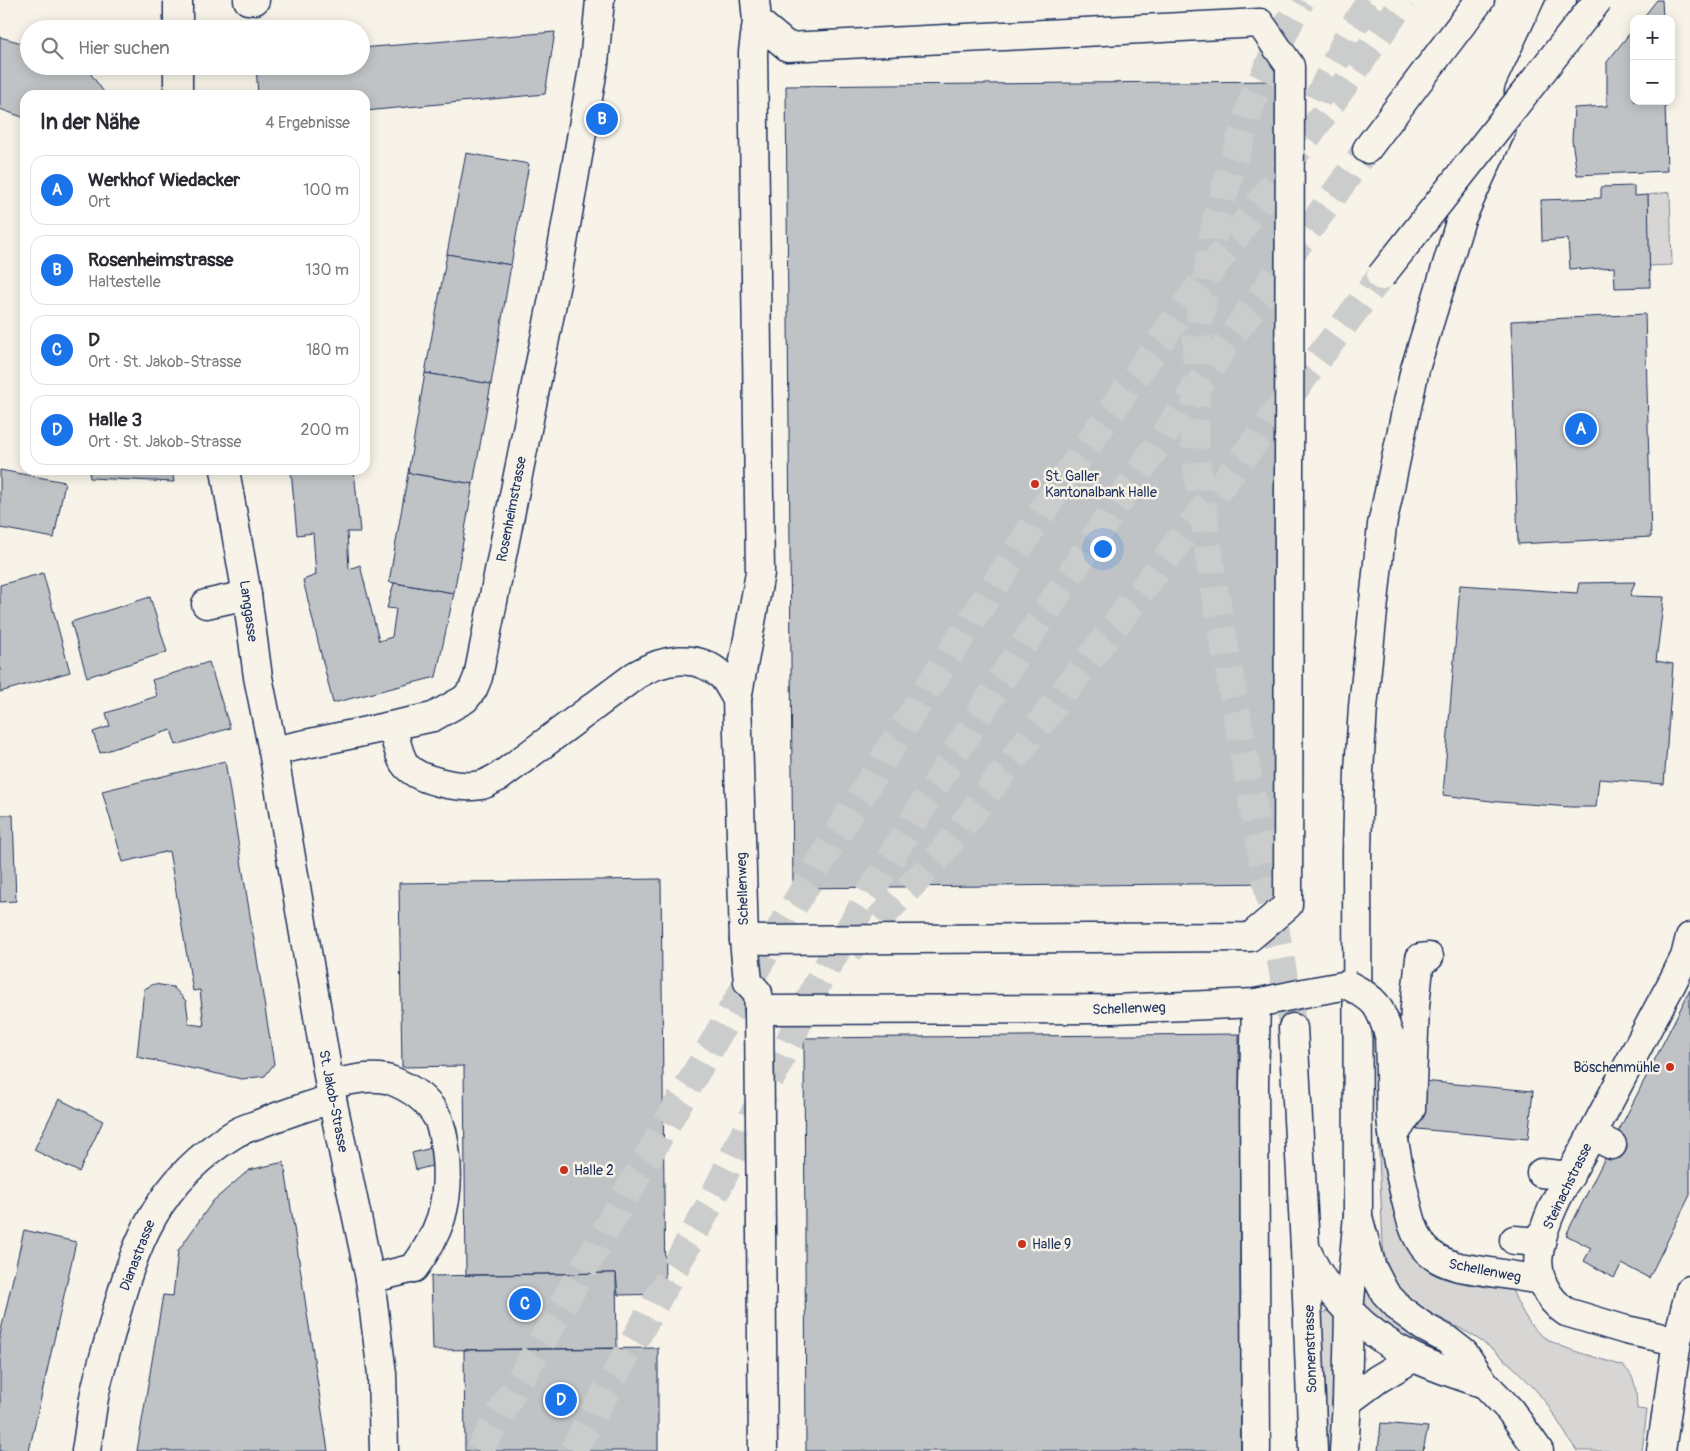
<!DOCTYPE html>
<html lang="de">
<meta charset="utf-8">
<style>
:root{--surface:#fff;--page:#f7f7f7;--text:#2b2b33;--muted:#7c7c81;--line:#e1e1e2;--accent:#1a73e8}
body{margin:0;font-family:Pangolin,sans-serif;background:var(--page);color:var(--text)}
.controls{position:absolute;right:15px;top:15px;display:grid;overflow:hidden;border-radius:10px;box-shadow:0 2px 12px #0003}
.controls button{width:45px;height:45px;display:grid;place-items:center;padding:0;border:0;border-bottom:1px solid var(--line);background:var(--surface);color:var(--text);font:25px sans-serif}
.you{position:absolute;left:1102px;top:548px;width:18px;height:18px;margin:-12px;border:4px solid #fff;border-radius:50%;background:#1a73e8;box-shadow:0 0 0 8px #1a73e833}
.badge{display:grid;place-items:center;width:32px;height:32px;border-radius:50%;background:var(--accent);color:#fff;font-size:16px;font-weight:700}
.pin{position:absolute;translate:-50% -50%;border:2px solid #fff;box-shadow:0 1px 5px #0006}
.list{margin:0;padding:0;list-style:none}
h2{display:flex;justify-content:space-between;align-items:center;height:65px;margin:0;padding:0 20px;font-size:21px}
h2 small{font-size:16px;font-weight:400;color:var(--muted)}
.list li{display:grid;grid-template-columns:32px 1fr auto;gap:15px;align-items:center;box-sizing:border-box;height:70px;margin:0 10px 10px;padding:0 10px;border:1px solid var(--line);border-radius:15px}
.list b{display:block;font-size:19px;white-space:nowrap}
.list p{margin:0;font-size:16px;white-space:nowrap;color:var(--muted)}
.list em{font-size:16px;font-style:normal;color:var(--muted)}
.icon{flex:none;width:28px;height:28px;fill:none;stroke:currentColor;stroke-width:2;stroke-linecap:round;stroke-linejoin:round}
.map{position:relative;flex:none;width:1690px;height:1451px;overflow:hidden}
.search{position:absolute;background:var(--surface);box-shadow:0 2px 12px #0003;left:20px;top:20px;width:350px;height:55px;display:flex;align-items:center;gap:12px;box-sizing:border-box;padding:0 18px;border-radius:28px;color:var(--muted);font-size:19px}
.panel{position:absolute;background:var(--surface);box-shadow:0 2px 12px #0003;left:20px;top:90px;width:350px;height:385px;border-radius:15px}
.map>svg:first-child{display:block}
</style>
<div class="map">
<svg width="1690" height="1451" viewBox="0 0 1690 1451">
<rect width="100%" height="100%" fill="#f7f3e8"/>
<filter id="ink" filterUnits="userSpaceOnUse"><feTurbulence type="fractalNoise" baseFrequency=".02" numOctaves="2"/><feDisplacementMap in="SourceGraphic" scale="10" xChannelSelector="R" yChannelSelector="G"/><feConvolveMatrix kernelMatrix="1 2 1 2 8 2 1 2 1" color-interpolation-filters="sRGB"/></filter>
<g filter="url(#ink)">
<g fill="#d7d6d4" stroke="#798299">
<path d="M1670 192 1672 265 1649 266 1648 195Z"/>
<path d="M1378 1133C1387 1177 1393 1263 1443 1278 1463 1285 1491 1287 1512 1290 1519 1306 1528 1325 1542 1336 1564 1351 1598 1357 1623 1366 1637 1377 1636 1392 1637 1409L1647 1410 1642 1451H1577C1566 1436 1558 1420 1548 1406 1538 1391 1525 1378 1512 1366 1497 1352 1481 1340 1463 1330 1421 1307 1391 1299 1383 1246Z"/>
<path d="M1368 1291C1391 1325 1408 1332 1442 1350L1439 1355 1401 1334 1363 1306V1292Z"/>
<path d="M1328 1311 1338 1321 1333 1451H1326L1319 1314Z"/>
</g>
<g fill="#c0c3c5" stroke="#1b2f5e">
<path d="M1657 0H1662L1663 19H1642Z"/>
<path d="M1634 28V101H1665L1667 171 1577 175 1572 140 1574 108 1607 106V62Z"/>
<path d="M555 32 545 94 365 111V95H258L256 66H361V48Z"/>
<path d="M0 37 29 45V66H85L106 95H25V118L0 109Z"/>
<path d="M1277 81 1283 883 793 888 786 86Z"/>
<path d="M466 153 529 164 511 265 447 254Z"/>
<path d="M1634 186V196L1648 195 1650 287 1615 288 1614 267 1579 270V268L1570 269 1568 239 1542 241 1541 200 1601 198V187Z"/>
<path d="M447 254 511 265 491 384 425 373Z"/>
<path d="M1645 314 1651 537 1518 544 1511 321Z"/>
<path d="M425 373 491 384 473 484 408 473Z"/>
<path d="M0 470 65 482 54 538 0 528Z"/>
<path d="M89 470H172L174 482 90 478Z"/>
<path d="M291 470H354L360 532H347L349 569 360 565 379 641 392 637 396 609 387 608 394 583 454 593 436 677 333 703 303 580 316 575 313 533 297 535Z"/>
<path d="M408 473 473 484 454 593 389 582Z"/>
<path d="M43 573 70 672 0 692V585Z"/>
<path d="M1635 582 1630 596 1664 597 1656 661 1673 664 1664 784 1599 779 1596 807H1571L1499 802 1443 795 1460 585 1577 593 1579 583Z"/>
<path d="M150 597 167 652 87 677 71 622Z"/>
<path d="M209 662 230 728 176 745 171 730 100 753 93 732 110 726 106 713 157 696 152 680Z"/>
<path d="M225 761 274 1064 265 1076 242 1079 137 1057 144 989 154 984 173 987 186 1001 189 1024 204 1026 200 990 193 991 169 851 123 862 102 791Z"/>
<path d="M0 815H13L16 901 0 902Z"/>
<path d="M661 879 665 1294 618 1295 616 1273 466 1275 464 1066 402 1067 399 883Z"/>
<path d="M1690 990V1195L1649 1278 1622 1264 1614 1278 1584 1261 1591 1248 1566 1235Z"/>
<path d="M1239 1034 1241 1451H806L804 1038Z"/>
<path d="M1422 1081 1533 1091 1528 1139 1417 1129Z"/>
<path d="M59 1099 103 1121 79 1172 34 1150Z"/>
<path d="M435 1147 439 1164 416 1170 412 1153Z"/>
<path d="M284 1162 328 1451H137L163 1295 173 1296 178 1251 213 1201 249 1170Z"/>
<path d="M24 1230 76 1242 29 1451H0V1335Z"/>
<path d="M616 1273 617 1348 433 1350 431 1276Z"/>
<path d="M658 1348V1451H465L464 1350Z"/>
<path d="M1381 1423 1428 1427 1423 1451H1378Z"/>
</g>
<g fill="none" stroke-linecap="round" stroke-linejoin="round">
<g stroke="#cbcccc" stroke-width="28" stroke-dasharray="28 14" stroke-linecap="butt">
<path d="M1317 100 1350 32 1371 0"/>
<path d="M849 950 937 859 1381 276"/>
<path d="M1293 1028 1212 576 1195 451 1197 336 1216 220 1252 101 1294 12 1301 0"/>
<path d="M479 1451 748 982 853 808 926 691 1063 480 1181 311 1282 173 1404 0"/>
<path d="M573 1451 709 1206 817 984 900 842 1007 670 1115 507 1229 340 1367 149"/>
</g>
<g stroke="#1b2f5e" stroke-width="31">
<g id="minor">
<path d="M206 604 247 595"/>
<path d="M737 699 760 573 753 52 757 21"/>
<path d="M392 726C395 737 398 753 404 763 416 781 461 789 481 785 487 784 493 779 499 777L636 675C663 659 697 652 722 676 728 682 732 692 737 699L744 940 748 982 758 993 759 1010 763 1451"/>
<path d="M273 751 433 717 465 699 473 689 478 677 556 283 594 63 600 0"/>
<path d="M744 940 1250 937 1288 905 1290 66 1260 23 788 47 757 21 755 0"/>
<path d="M759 1010 1114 1009 1256 1003 1309 992 1348 985"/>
<path d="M1389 1035C1390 1062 1390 1089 1391 1116 1393 1142 1400 1174 1406 1200 1410 1216 1413 1232 1423 1246 1432 1258 1445 1263 1459 1267L1541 1280"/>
<path d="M330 1084C348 1081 372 1074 390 1080 409 1087 427 1099 437 1117 440 1121 440 1127 442 1131 448 1160 449 1190 441 1218 435 1236 425 1253 414 1268L370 1279"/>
<path d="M1394 1135 1411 1109 1415 1006 1420 958 1429 957"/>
<path d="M1591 1135 1612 1145"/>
<path d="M1541 1173 1570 1176"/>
<path d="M1514 1240 1541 1242"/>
<path d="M1677 1341 1626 1330 1566 1312C1547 1299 1535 1276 1539 1253 1544 1214 1570 1175 1588 1142 1616 1089 1643 1036 1672 983L1685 957 1690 937"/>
<path d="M86 1451C89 1433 91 1416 94 1398 98 1375 106 1352 112 1329 134 1244 157 1180 236 1133 243 1129 253 1126 261 1123 284 1114 308 1106 332 1099"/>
<path d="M1256 1451 1254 1085 1256 1003"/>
<path d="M1661 1451 1677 1341 1690 1290"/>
</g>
</g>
<g stroke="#1b2f5e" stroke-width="31">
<g id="major">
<path d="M178 0V29"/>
<path d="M248 0H255"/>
<path d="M178 66V95"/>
<path d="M225 470 247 595 258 677 273 751 332 1099 370 1279 382 1374 384 1451"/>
<path d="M1358 1217 1372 1268 1385 1293 1401 1310 1424 1327 1446 1339 1464 1353 1485 1384 1510 1410 1539 1451"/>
<path d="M1305 1247 1313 1451"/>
<path d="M1349 1311C1391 1353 1429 1366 1485 1384"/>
<path d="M1347 1402 1378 1379 1413 1358"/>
<path d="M1344 1451 1347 1402 1349 1311"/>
</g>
</g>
<g stroke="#1b2f5e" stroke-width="31">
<g id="highway">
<path d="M1519 92 1562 0"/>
<path d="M1367 149 1480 0"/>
<path d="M1293 1028 1305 1247C1316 1272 1329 1293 1349 1311"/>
<path d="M1349 1311 1358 1215 1357 852 1359 771 1363 707 1382 525 1415 369 1461 219 1501 131"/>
</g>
</g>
<use href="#minor" stroke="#f7f3e8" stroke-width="28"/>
<use href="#major" stroke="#f7f3e8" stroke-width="28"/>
<use href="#highway" stroke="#f7f3e8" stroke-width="28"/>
<g stroke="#1b2f5e" stroke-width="31" stroke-linecap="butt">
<path id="minor-bridge" d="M1348 985C1377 1000 1379 1005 1389 1035"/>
</g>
<g stroke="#1b2f5e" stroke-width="31" stroke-linecap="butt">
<path id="highway-bridge" d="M1381 276 1598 0"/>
</g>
<use href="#minor-bridge" stroke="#f7f3e8" stroke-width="28"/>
<use href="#highway-bridge" stroke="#f7f3e8" stroke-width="28"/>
</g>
</g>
<g fill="#c8321e" stroke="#f7f3e8" stroke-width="2">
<circle cx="1035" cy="484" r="5"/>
<circle cx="1670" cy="1067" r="5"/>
<circle cx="564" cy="1170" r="5"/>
<circle cx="1022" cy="1244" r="5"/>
</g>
<g text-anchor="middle" stroke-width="5" stroke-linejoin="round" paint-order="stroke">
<g font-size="14" fill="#1b2f5e" stroke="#f7f3e8" text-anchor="start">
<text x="1045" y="481">St. Galler<tspan x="1045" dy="16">Kantonalbank Halle</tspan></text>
<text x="1660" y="1072" text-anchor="end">Böschenmühle</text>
<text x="574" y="1175">Halle 2</text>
<text x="1032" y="1249">Halle 9</text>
</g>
<g font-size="14" fill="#1b2f5e" stroke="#f7f3e8">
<text transform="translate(511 509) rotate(-79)" y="5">Rosenheimstrasse</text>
<text transform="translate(249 611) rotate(82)" y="5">Langgasse</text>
<text transform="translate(742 889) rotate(-92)" y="5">Schellenweg</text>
<text transform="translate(1129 1008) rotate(-2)" y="5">Schellenweg</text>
<text transform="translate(334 1101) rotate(79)" y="5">St. Jakob-Strasse</text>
<text transform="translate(1567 1186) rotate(-64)" y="5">Steinachstrasse</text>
<text transform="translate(137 1255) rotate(-69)" y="5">Dianastrasse</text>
<text transform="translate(1485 1270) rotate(11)" y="5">Schellenweg</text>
<text transform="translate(1310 1349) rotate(-92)" y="5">Sonnenstrasse</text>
</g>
</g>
</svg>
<div class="controls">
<button>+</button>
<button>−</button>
</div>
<div class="you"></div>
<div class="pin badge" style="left:1581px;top:429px">A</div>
<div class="pin badge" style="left:602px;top:119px">B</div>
<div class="pin badge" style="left:525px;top:1304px">C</div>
<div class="pin badge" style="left:561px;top:1400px">D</div>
<div class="search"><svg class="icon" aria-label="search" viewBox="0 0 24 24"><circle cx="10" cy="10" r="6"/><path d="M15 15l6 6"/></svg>Hier suchen</div>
<section class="panel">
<h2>In der Nähe<small>4 Ergebnisse</small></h2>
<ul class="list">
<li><span class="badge">A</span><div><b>Werkhof Wiedacker</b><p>Ort</p></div><em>100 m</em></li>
<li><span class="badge">B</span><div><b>Rosenheimstrasse</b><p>Haltestelle</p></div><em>130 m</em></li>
<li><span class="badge">C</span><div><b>D</b><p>Ort · St. Jakob-Strasse</p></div><em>180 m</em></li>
<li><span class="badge">D</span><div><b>Halle 3</b><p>Ort · St. Jakob-Strasse</p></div><em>200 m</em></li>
</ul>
</section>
</div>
